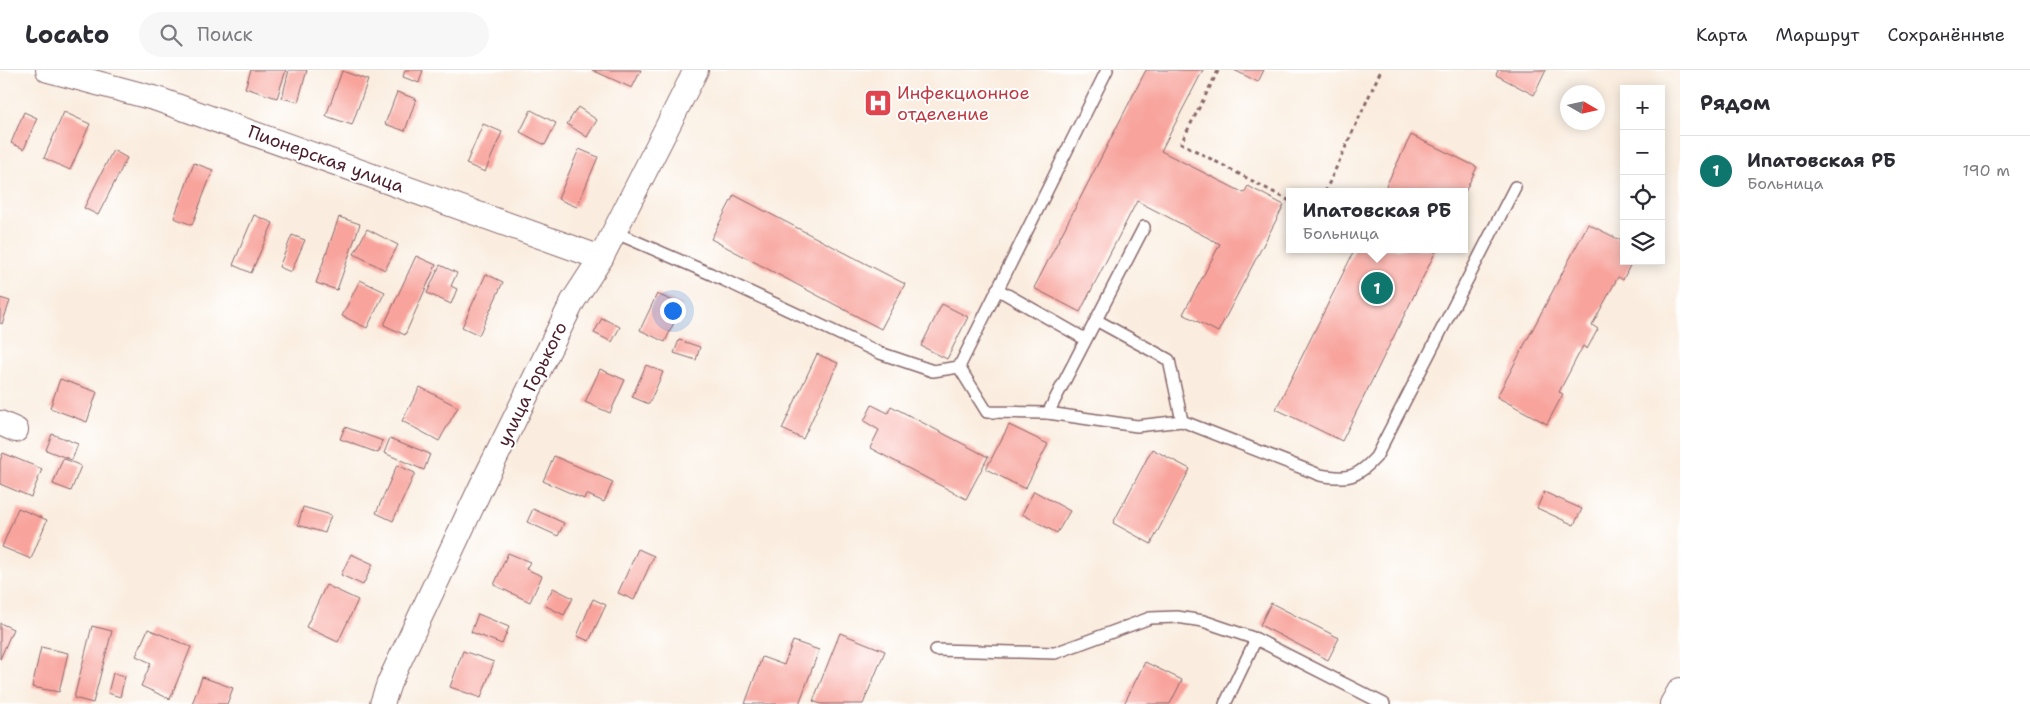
<!DOCTYPE html>
<html lang="ru">
<meta charset="utf-8">
<style>
:root{--surface:#fff;--page:#f7f7f7;--text:#2b2b33;--muted:#7c7c81;--line:#e1e1e2;--accent:#0f766e}
body{margin:0;font-family:"Shantell Sans",sans-serif;background:var(--page);color:var(--text)}
.controls{position:absolute;right:15px;top:15px;display:grid;overflow:hidden;border-radius:0px;box-shadow:0 2px 12px #0003}
.controls button{width:45px;height:45px;display:grid;place-items:center;padding:0;border:0;border-bottom:1px solid var(--line);background:var(--surface);color:var(--text);font:25px sans-serif}
.compass{position:absolute;left:1560px;top:15px;width:45px;height:45px;border-radius:50%;background:var(--surface);box-shadow:0 2px 12px #0003;rotate:99deg}
.you{position:absolute;left:672px;top:240px;width:18px;height:18px;margin:-12px;border:4px solid #fff;border-radius:50%;background:#1a73e8;box-shadow:0 0 0 8px #1a73e833}
.badge{display:grid;place-items:center;width:32px;height:32px;border-radius:50%;background:var(--accent);color:#fff;font-size:16px;font-weight:700}
.pin{position:absolute;translate:-50% -50%;border:2px solid #fff;box-shadow:0 1px 5px #0006}
.popup{position:absolute;left:1286px;top:118px;width:182px;height:65px;box-sizing:border-box;display:grid;place-content:center;border-radius:0px;background:var(--surface);filter:drop-shadow(0 1px 4px #0005);font-size:16px;white-space:nowrap;color:var(--muted)}
.popup b{font-size:19px;color:var(--text)}
.popup::after{content:'';position:absolute;left:50%;top:100%;margin-left:-10px;border:10px solid transparent;border-top-color:var(--surface)}
.list{margin:0;padding:0;list-style:none}
h2{display:flex;justify-content:space-between;align-items:center;height:65px;margin:0;padding:0 20px;font-size:21px}
h2 small{font-size:16px;font-weight:400;color:var(--muted)}
.list li{display:grid;grid-template-columns:32px 1fr auto;gap:15px;align-items:center;box-sizing:border-box;height:70px;padding:0 20px;border-top:1px solid var(--line)}
.list b{display:block;font-size:19px;white-space:nowrap}
.list p{margin:0;font-size:16px;white-space:nowrap;color:var(--muted)}
.list em{font-size:16px;font-style:normal;color:var(--muted)}
.icon{flex:none;width:28px;height:28px;fill:none;stroke:currentColor;stroke-width:2;stroke-linecap:round;stroke-linejoin:round}
.map{position:relative;flex:none;width:1680px;height:634px;overflow:hidden}
header{display:flex;align-items:center;gap:30px;box-sizing:border-box;height:70px;padding:0 25px;background:var(--surface);border-bottom:1px solid var(--line)}
header strong{font-size:24px}
nav{display:flex;gap:28px;margin-inline-start:auto;font-size:18px}
.search{width:350px;height:45px;background:var(--page);display:flex;align-items:center;gap:12px;box-sizing:border-box;padding:0 18px;border-radius:28px;color:var(--muted);font-size:19px}
main{display:flex}
aside{flex:1;background:var(--surface)}
.map>svg:first-child{display:block}
</style>
<header>
<strong>Locato</strong>
<div class="search"><svg class="icon" aria-label="search" viewBox="0 0 24 24"><circle cx="10" cy="10" r="6"/><path d="M15 15l6 6"/></svg>Поиск</div>
<nav><a>Карта</a><a>Маршрут</a><a>Сохранённые</a></nav>
</header>
<main>
<div class="map">
<svg width="1680" height="634" viewBox="0 0 1680 634">
<rect width="100%" height="100%" fill="#fff"/>
<filter id="ink" filterUnits="userSpaceOnUse"><feTurbulence type="fractalNoise" baseFrequency=".02" numOctaves="2"/><feDisplacementMap in="SourceGraphic" scale="10" xChannelSelector="R" yChannelSelector="G"/><feConvolveMatrix kernelMatrix="1 2 1 2 8 2 1 2 1" color-interpolation-filters="sRGB"/></filter>
<filter id="wash" filterUnits="userSpaceOnUse"><feTurbulence type="fractalNoise" baseFrequency=".0096" numOctaves="4" result="noise"/><feDisplacementMap in="SourceGraphic" scale="20" xChannelSelector="R" yChannelSelector="G"/><feGaussianBlur stdDeviation="1.12" result="paint"/><feColorMatrix in="noise" values="0 0 0 0 0 0 0 0 0 0 0 0 0 0 0 0 0 1.4 0 .05"/><feComposite in="paint" operator="in"/></filter>
<g filter="url(#wash)">
<rect width="100%" height="100%" fill="#faeddf"/>
<g id="blocks">
<g fill="#f8a49d">
<path d="M251 0H286L277 28 245 18Z"/>
<path d="M289 0H307L298 32 282 28Z"/>
<path d="M405 0H423L419 13 403 7Z"/>
<path d="M592 0H641L632 18Z"/>
<path d="M1146 0H1203L1161 81 1244 123 1248 116 1284 135 1218 262 1183 244 1220 174 1137 131 1080 242 1034 218Z"/>
<path d="M1234 0H1264L1258 12Z"/>
<path d="M1498 0H1546L1534 25 1496 5Z"/>
<path d="M342 1 368 10 352 55 326 46Z"/>
<path d="M397 22 416 29 405 61 385 54Z"/>
<path d="M578 37 597 50 587 67 567 54Z"/>
<path d="M531 40 556 53 545 75 520 62Z"/>
<path d="M24 42 37 48 24 79 11 73Z"/>
<path d="M64 42 90 54 70 100 44 88Z"/>
<path d="M483 54 502 62 485 102 466 94Z"/>
<path d="M1411 65 1477 97 1465 122H1383Z"/>
<path d="M579 79 598 87 577 137 558 129Z"/>
<path d="M113 80 127 88 98 145 84 138Z"/>
<path d="M194 93 213 100 192 155 174 148Z"/>
<path d="M734 125 905 214 881 259 711 169Z"/>
<path d="M254 145 273 153 251 203 233 195Z"/>
<path d="M339 147 360 154 337 220 316 213Z"/>
<path d="M1588 154 1624 172V191H1632L1623 210 1618 207 1592 255 1598 259 1587 279 1583 276 1559 322 1563 324 1547 354 1497 327Z"/>
<path d="M367 159 398 175 385 200 354 184Z"/>
<path d="M292 165 305 170 291 202 279 197Z"/>
<path d="M1355 179H1437L1342 371 1276 339Z"/>
<path d="M416 186 436 195 405 265 384 255Z"/>
<path d="M440 195 457 203 451 216 457 219 451 234 427 223Z"/>
<path d="M486 204 503 212 479 265 462 257Z"/>
<path d="M360 210 385 222 367 258 342 246Z"/>
<path d="M657 224 682 235 665 272 640 260Z"/>
<path d="M0 228 10 231 2 254 0 253Z"/>
<path d="M942 234 968 247 947 289 921 276Z"/>
<path d="M602 248 620 257 612 272 594 263Z"/>
<path d="M679 270 700 277 696 290 674 283Z"/>
<path d="M817 284 838 293 803 369 782 359Z"/>
<path d="M646 295 663 302 649 334 632 327Z"/>
<path d="M600 299 625 310 610 343 585 332Z"/>
<path d="M60 309 97 322 87 352 50 338Z"/>
<path d="M420 317 458 337 439 371 402 351Z"/>
<path d="M872 335 888 343 891 336 988 387 966 429 870 378 879 360 864 351Z"/>
<path d="M1009 355 1048 374 1025 419 986 399Z"/>
<path d="M345 357 383 371 378 383 340 369Z"/>
<path d="M52 364 78 374 72 390 46 380Z"/>
<path d="M390 368 430 384 424 400 384 383Z"/>
<path d="M1152 379 1190 399 1151 474 1113 453Z"/>
<path d="M3 383 42 399 31 427 0 414V391Z"/>
<path d="M554 386 613 412 604 432 586 424 584 429 543 411Z"/>
<path d="M63 388 81 396 71 421 53 414Z"/>
<path d="M397 395 415 403 393 451 376 443Z"/>
<path d="M1034 421 1070 441 1057 463 1022 444Z"/>
<path d="M1544 422 1582 439 1574 455 1537 438Z"/>
<path d="M303 437 331 445 325 463 298 455Z"/>
<path d="M18 438 47 450 31 489 2 477Z"/>
<path d="M533 439 564 453 558 466 527 452Z"/>
<path d="M638 479 654 486 634 530 618 523Z"/>
<path d="M508 483 530 492 526 499 542 506 530 532 494 515Z"/>
<path d="M351 484 373 494 363 515 341 505Z"/>
<path d="M326 515 358 530 338 572 306 557Z"/>
<path d="M553 518 573 528 564 545 544 535Z"/>
<path d="M593 529 606 535 589 571 577 566Z"/>
<path d="M1271 533 1339 568 1328 590 1260 555Z"/>
<path d="M478 544 509 557 502 574 471 562Z"/>
<path d="M0 553 13 559 0 589Z"/>
<path d="M92 556 112 561 93 633 74 628Z"/>
<path d="M148 559 191 577 170 629 141 616 151 593 136 586Z"/>
<path d="M840 563 885 581 863 634H821L813 631Z"/>
<path d="M793 571 819 580 799 634H745L762 587 784 595Z"/>
<path d="M41 577 68 583 59 622 32 617Z"/>
<path d="M463 581 494 592 481 628 450 617Z"/>
<path d="M1145 592 1182 610 1170 634H1124Z"/>
<path d="M113 603 125 606 120 627 108 623Z"/>
<path d="M202 607 233 618 227 634H192Z"/>
</g>
</g>
</g>
<g filter="url(#ink)">
<use href="#blocks" fill-opacity="0" stroke="#88676a" stroke-width="1"/>
<g fill="none" stroke-linecap="round" stroke-linejoin="round">
<g stroke="#88676a" stroke-width="14">
<g id="service">
<path d="M614 162 711 204 880 283 933 301 959 297 1107 0"/>
<path d="M997 219 1085 269"/>
<path d="M959 297 987 342 1048 343 1137 356 1182 351 1169 290 1096 250"/>
<path d="M1048 343 1144 157"/>
<path d="M1182 351 1320 405C1348 410 1357 408 1376 387L1515 117"/>
<path d="M936 580 1055 583 1150 548 1177 547 1203 551 1256 569 1384 634"/>
<path d="M1225 634 1256 569"/>
</g>
</g>
<g stroke="#88676a" stroke-width="26">
<g id="minor">
<path d="M48 0 157 29 601 188"/>
<path d="M0 353 16 360"/>
<path d="M382 634 389 613 481 417 573 231 601 188 696 0"/>
<path d="M1672 634 1680 620"/>
</g>
</g>
<g stroke="#88676a" stroke-width="3" stroke-dasharray="4 4" stroke-linecap="butt">
<path d="M1218 1 1181 73 1290 131"/>
<path d="M1325 122 1381 0"/>
</g>
<use href="#service" stroke="#fff" stroke-width="11"/>
<use href="#minor" stroke="#fff" stroke-width="24"/>
</g>
</g>
<defs>
<g id="hospital-square" transform="scale(1.4375)"><rect x="-9" y="-9" width="18" height="18" rx="4" fill="#e0444e" stroke="#fff"/><path d="M-5-5h3v3.5h4V-5h3V5h-3V1.5h-4V5h-3Z" fill="#fff"/></g>
</defs>
<g fill-rule="evenodd">
<use href="#hospital-square" x="878" y="33"/>
</g>
<g text-anchor="middle" stroke-width="4" stroke-linejoin="round" paint-order="stroke">
<g font-size="18" fill="#be3a42" stroke="#fff" text-anchor="start">
<text x="897" y="29">Инфекционное<tspan x="897" dy="21">отделение</tspan></text>
</g>
<g font-size="18" fill="#4a1f2b" stroke="#fff">
<text transform="translate(326 89) rotate(20)" y="6">Пионерская улица</text>
<text transform="translate(532 314) rotate(-64)" y="6">улица Горького</text>
</g>
</g>
</svg>
<div class="controls">
<button>+</button>
<button>−</button>
<button><svg class="icon" aria-label="locate" viewBox="0 0 24 24"><circle cx="12" cy="12" r="6"/><path d="M12 2v4M12 18v4M2 12h4M18 12h4"/></svg></button>
<button><svg class="icon" aria-label="layers" viewBox="0 0 24 24"><path d="M12 4l9 5-9 5-9-5zM3 14l9 5 9-5"/></svg></button>
</div>
<svg class="compass" viewBox="-18 -18 36 36"><path d="M0-13l5 13h-10z" fill="#e53935"/><path d="M0 13l5-13h-10z" fill="#7c7c81"/></svg>
<div class="you"></div>
<div class="pin badge" style="left:1377px;top:218px">1</div>
<div class="popup"><b>Ипатовская РБ</b>Больница</div>
</div>
<aside>
<h2>Рядом<small></small></h2>
<ul class="list">
<li><span class="badge">1</span><div><b>Ипатовская РБ</b><p>Больница</p></div><em>190 m</em></li>
</ul>
</aside>
</main>
